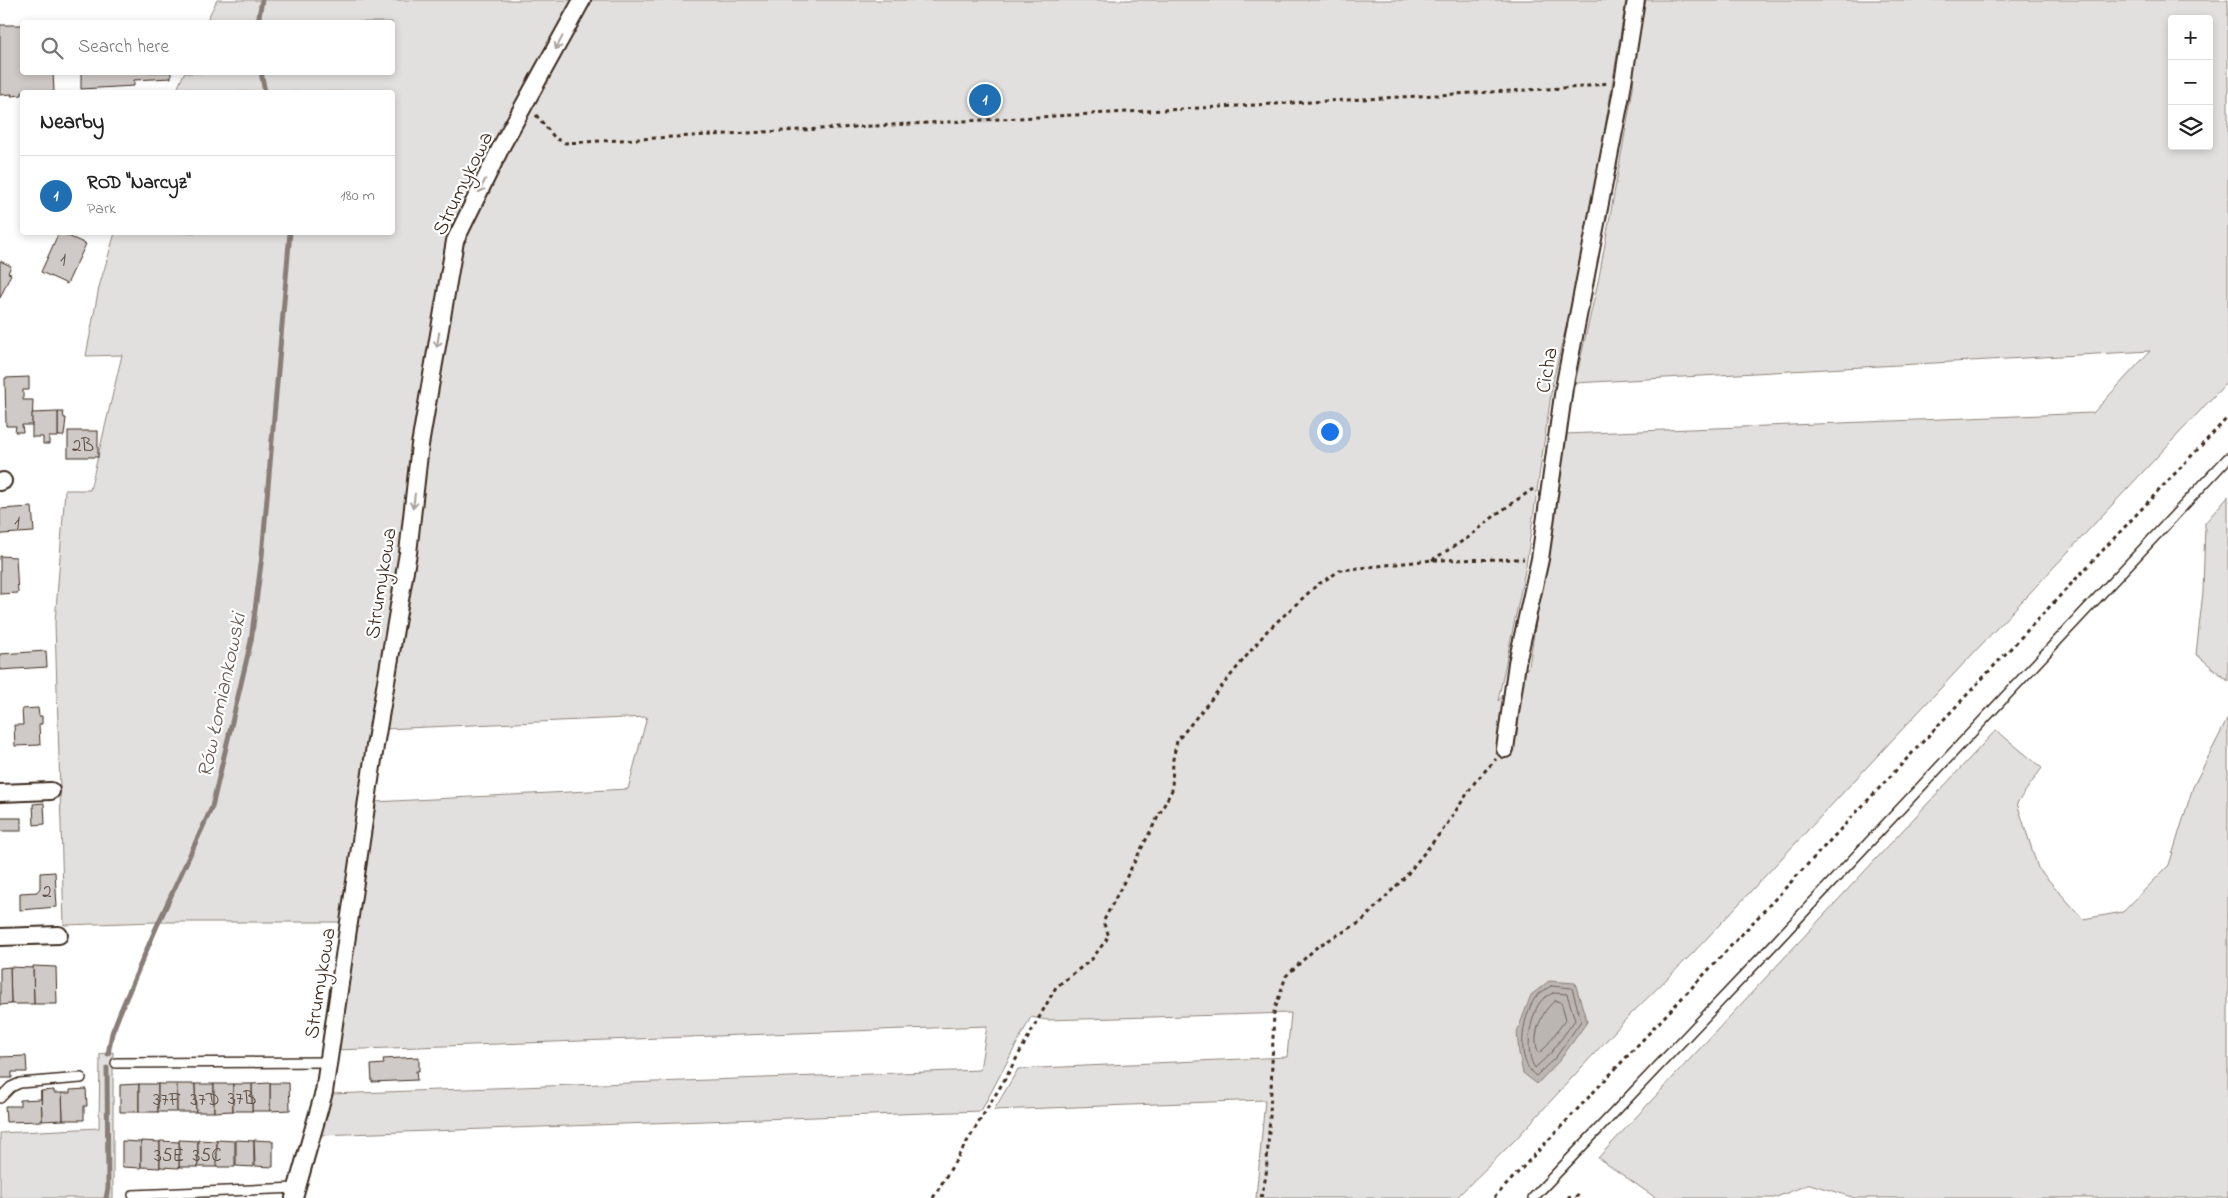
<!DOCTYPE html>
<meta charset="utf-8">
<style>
:root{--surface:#fff;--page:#f6f6f6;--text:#222;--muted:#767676;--line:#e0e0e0;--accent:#1f6fb2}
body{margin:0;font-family:"Indie Flower",sans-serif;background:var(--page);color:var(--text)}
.controls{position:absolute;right:15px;top:15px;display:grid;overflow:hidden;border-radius:5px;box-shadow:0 2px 8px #0003}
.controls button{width:45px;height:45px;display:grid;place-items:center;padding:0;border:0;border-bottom:1px solid var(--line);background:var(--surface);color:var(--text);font:25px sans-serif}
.you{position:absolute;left:1329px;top:431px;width:18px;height:18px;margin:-12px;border:4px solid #fff;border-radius:50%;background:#1a73e8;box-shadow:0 0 0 8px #1a73e833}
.badge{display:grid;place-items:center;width:32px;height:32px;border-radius:50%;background:var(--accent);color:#fff;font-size:16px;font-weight:700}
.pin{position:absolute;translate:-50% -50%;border:2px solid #fff;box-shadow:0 1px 5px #0006}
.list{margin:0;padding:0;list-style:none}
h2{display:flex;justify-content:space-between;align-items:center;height:65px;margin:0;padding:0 20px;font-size:21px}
h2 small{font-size:16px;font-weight:400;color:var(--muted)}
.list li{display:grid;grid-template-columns:32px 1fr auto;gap:15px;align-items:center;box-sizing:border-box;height:80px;padding:0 20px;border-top:1px solid var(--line)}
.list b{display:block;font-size:19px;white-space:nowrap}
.list p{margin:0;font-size:16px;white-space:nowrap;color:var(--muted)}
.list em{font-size:16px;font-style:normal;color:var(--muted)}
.icon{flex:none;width:28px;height:28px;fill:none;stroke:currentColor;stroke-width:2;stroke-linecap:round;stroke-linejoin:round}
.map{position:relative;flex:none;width:2228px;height:1198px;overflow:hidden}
.search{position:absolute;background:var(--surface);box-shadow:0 2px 8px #0003;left:20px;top:20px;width:375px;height:55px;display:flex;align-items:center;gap:12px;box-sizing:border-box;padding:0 18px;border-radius:5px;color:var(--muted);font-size:19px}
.panel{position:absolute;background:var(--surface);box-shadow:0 2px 8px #0003;left:20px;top:90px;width:375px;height:145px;border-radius:5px}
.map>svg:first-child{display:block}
</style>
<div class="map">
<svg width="2228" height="1198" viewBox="0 0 2228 1198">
<rect width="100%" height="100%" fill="#fff"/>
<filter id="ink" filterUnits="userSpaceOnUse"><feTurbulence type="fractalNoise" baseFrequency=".02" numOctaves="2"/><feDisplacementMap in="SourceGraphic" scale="10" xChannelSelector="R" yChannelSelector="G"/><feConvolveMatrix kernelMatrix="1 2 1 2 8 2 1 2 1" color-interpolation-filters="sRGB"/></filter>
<g filter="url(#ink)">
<g fill="#e2e0de" stroke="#8e857e" fill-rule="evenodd">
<path d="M217 0H576L448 239 390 634 341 922H155L64 925 55 623 65 490H90L122 355 86 356 99 287 115 233 392 232V92H176L184 73 392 72V22H206Z"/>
<path d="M587 0H1626L1586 245 1553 381 1526 566 1498 701 1529 666 1565 434 2093 413 2150 351 1575 383 1599 277 1633 89 1636 29 1642 0H2228V381L1693 953 1626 1019 1515 1140 1456 1198H1256L1265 1100 994 1110 1018 1069 1287 1057 1291 1013 1047 1020 1031 1017 981 1111 320 1135 331 1094 980 1070 987 1026 336 1050 374 802 628 789 647 717 384 729 459 243ZM2172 19H2209V146H2172Z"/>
<path d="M2228 496V681L2196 654 2203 592 2205 523Z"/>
<path d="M2228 718V1198H1855L1810 1184 1774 1198H1656L1598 1158 1996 730 2042 768 2017 803 2038 868 2083 919 2123 912 2169 865 2193 787Z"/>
<path d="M113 1052V1198H0V1133L99 1128 100 1054Z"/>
</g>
<path fill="#bcb6b3" stroke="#887e77" d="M1549 981 1575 983 1587 1022 1560 1060 1537 1084 1523 1073 1519 1053 1517 1032 1531 995Z"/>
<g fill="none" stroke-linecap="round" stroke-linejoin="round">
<g stroke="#6f625a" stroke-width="1">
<path d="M1551 986 1572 988 1581 1021 1556 1057 1536 1076C1515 1062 1522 1017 1535 998 1538 994 1546 989 1551 986Z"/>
<path d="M1553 993 1567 994 1575 1020 1551 1053 1535 1068C1524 1053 1530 1017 1540 1002 1543 998 1549 995 1553 993Z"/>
<path d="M1555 1001 1561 1002 1566 1019 1545 1048 1539 1053C1530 1038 1542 1009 1555 1001Z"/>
</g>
<g stroke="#887e77" stroke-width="5">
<path d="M258 22 262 0"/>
<path d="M261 72 265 92"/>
<path d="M108 1054 112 1033 119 1015 156 928 212 807 251 641 262 556 290 232"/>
<path d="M106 1198 108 1188 107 1068"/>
</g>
</g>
<g fill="#cfcac7" stroke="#3b2a1e">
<path d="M0 25H22V72H53L54 92H22V95L11 96 12 94 0 95Z"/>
<path d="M81 72H171V78L134 80V86L81 89Z"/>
<path d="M59 232 86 244 67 284 41 272Z"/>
<path d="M0 261 11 266 8 273 11 274 0 298Z"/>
<path d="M29 377V390H23V400H33L32 425H22L23 432H15L16 426H6L5 378Z"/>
<path d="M58 412H63L64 418H66L64 436H58Z"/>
<path d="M58 412V437H49V444H43V437H32V413Z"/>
<rect x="68" y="431" width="30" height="26"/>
<path d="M32 507 34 532 2 534 0 537V509Z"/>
<path d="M0 556 16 557 18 593 0 594Z"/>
<path d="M46 651 47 667 0 670V654Z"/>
<path d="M38 708 39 716H42V724H39L40 745 15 746 14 725H23L22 709Z"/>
<path d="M44 803 45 824 34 825 33 804Z"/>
<rect x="0" y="818" width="21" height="13"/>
<path d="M55 872 57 907 20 910V893L37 892 40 888V873Z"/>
<path d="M33 966 56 967 57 1004H34Z"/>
<path d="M10 967 33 968 34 1004H11Z"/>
<path d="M10 967 11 1004 0 1005V968Z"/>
<path d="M26 1056 27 1072H12V1078H0V1057Z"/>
<path d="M419 1057V1071H416L417 1080 372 1082 371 1065 384 1064 383 1059Z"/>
<path d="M270 1083H289L290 1110 270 1111Z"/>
<path d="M270 1083V1111H252V1084Z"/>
<path d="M139 1084V1112H120V1085Z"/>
<rect x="139" y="1084" width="19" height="28"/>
<rect x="158" y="1084" width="19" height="28"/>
<path d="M177 1084H195L196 1112H177Z"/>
<path d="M195 1084H214V1112H196Z"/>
<path d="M214 1084H233V1111L214 1112Z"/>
<rect x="233" y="1084" width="19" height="27"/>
<path d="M86 1089 87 1106H84V1120H63L62 1093H70V1090Z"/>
<path d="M54 1090V1093H62L63 1120 42 1121 41 1091Z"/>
<path d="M41 1091 42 1121 6 1122 5 1106H20V1100L41 1099Z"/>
<path d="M179 1140 198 1141V1167H179Z"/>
<path d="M198 1140 217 1141V1167H198Z"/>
<path d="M217 1140 235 1141V1167H217Z"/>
<path d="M236 1140 254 1141V1167L236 1166Z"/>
<path d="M254 1140 273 1141V1167L255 1166Z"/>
<path d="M122 1141 141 1142V1168L122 1167Z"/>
<path d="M141 1141 160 1142V1168L141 1167Z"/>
<path d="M160 1141 179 1142V1168L160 1167Z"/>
</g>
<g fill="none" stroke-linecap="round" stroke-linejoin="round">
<g stroke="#3b2a1e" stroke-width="12">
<g id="service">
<path d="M116 1063 328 1062"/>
<path d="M0 1098 11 1087 20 1083 81 1078"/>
<path d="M133 1195 297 1188"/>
<path d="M1533 1198 1774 944 2228 458"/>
</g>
</g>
<g stroke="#3b2a1e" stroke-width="20">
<g id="minor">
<path d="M0 482 3 481"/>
<path d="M1505 749 1517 663 1540 559 1564 388 1621 95 1636 0"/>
<path d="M0 793 51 791"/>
<path d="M0 937 59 935"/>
<path d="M294 1198 324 1092 375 746 408 553 420 445 455 241 502 145 582 0"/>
</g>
</g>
<g stroke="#3b2a1e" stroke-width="3" stroke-dasharray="4 4" stroke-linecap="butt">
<path d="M536 115 555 138 565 143 1582 87 1608 83"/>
<path d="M1432 560 1469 537 1498 513 1533 489"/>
<path d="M933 1198 1005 1079 1056 987 1092 959 1109 936 1103 922 1172 790 1173 759 1177 741 1267 631 1317 585 1341 570 1432 560 1524 559"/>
<path d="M1261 1198 1266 1176 1270 1116 1274 1012 1286 976 1318 946 1361 922 1405 877 1445 827 1475 782 1496 759"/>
<path d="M1494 1198 2228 417"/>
<path d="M1567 1198 1578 1196 1581 1198"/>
</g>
<use href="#service" stroke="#fff" stroke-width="9"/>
<use href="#minor" stroke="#fff" stroke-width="16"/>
</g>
<defs><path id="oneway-shaft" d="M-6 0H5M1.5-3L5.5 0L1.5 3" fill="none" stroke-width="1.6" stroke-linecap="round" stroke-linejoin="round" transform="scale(1.25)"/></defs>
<g stroke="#a79f9a">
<use href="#oneway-shaft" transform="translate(559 43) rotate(118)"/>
<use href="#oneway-shaft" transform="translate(482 186) rotate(117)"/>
<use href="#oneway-shaft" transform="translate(438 340) rotate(99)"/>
<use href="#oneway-shaft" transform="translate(414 501) rotate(97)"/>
</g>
</g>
<g text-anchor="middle" stroke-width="4.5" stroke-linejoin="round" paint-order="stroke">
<g font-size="19" fill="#605248">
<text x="63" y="265">1</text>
<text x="83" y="451">2B</text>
<text x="17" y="528">1</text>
<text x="47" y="897">2</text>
<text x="242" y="1104">37B</text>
<text x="167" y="1105">37F</text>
<text x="205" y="1105">37D</text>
<text x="169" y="1161">35E</text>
<text x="207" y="1161">35C</text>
</g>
<g font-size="21" fill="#3b2a1e" stroke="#fff">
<text transform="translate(462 183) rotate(-64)" y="7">Strumykowa</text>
<text transform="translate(1546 370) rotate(-80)" y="7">Cicha</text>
<text transform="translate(380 583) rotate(-81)" y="7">Strumykowa</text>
<text transform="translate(319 983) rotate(-81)" y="7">Strumykowa</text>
</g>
<g font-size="22" font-style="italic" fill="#685b52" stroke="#fff">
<text transform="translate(220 695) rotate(-78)" y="8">Rów Łomiankowski</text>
</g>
</g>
</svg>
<div class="controls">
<button>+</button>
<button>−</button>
<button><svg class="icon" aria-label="layers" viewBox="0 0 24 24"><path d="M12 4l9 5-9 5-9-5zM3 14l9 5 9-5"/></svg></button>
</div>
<div class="you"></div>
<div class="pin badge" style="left:985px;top:100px">1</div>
<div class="search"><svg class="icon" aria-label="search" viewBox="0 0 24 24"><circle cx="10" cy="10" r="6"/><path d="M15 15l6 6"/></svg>Search here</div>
<section class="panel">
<h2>Nearby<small></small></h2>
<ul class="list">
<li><span class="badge">1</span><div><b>ROD &quot;Narcyz&quot;</b><p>Park</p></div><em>180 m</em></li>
</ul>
</section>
</div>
